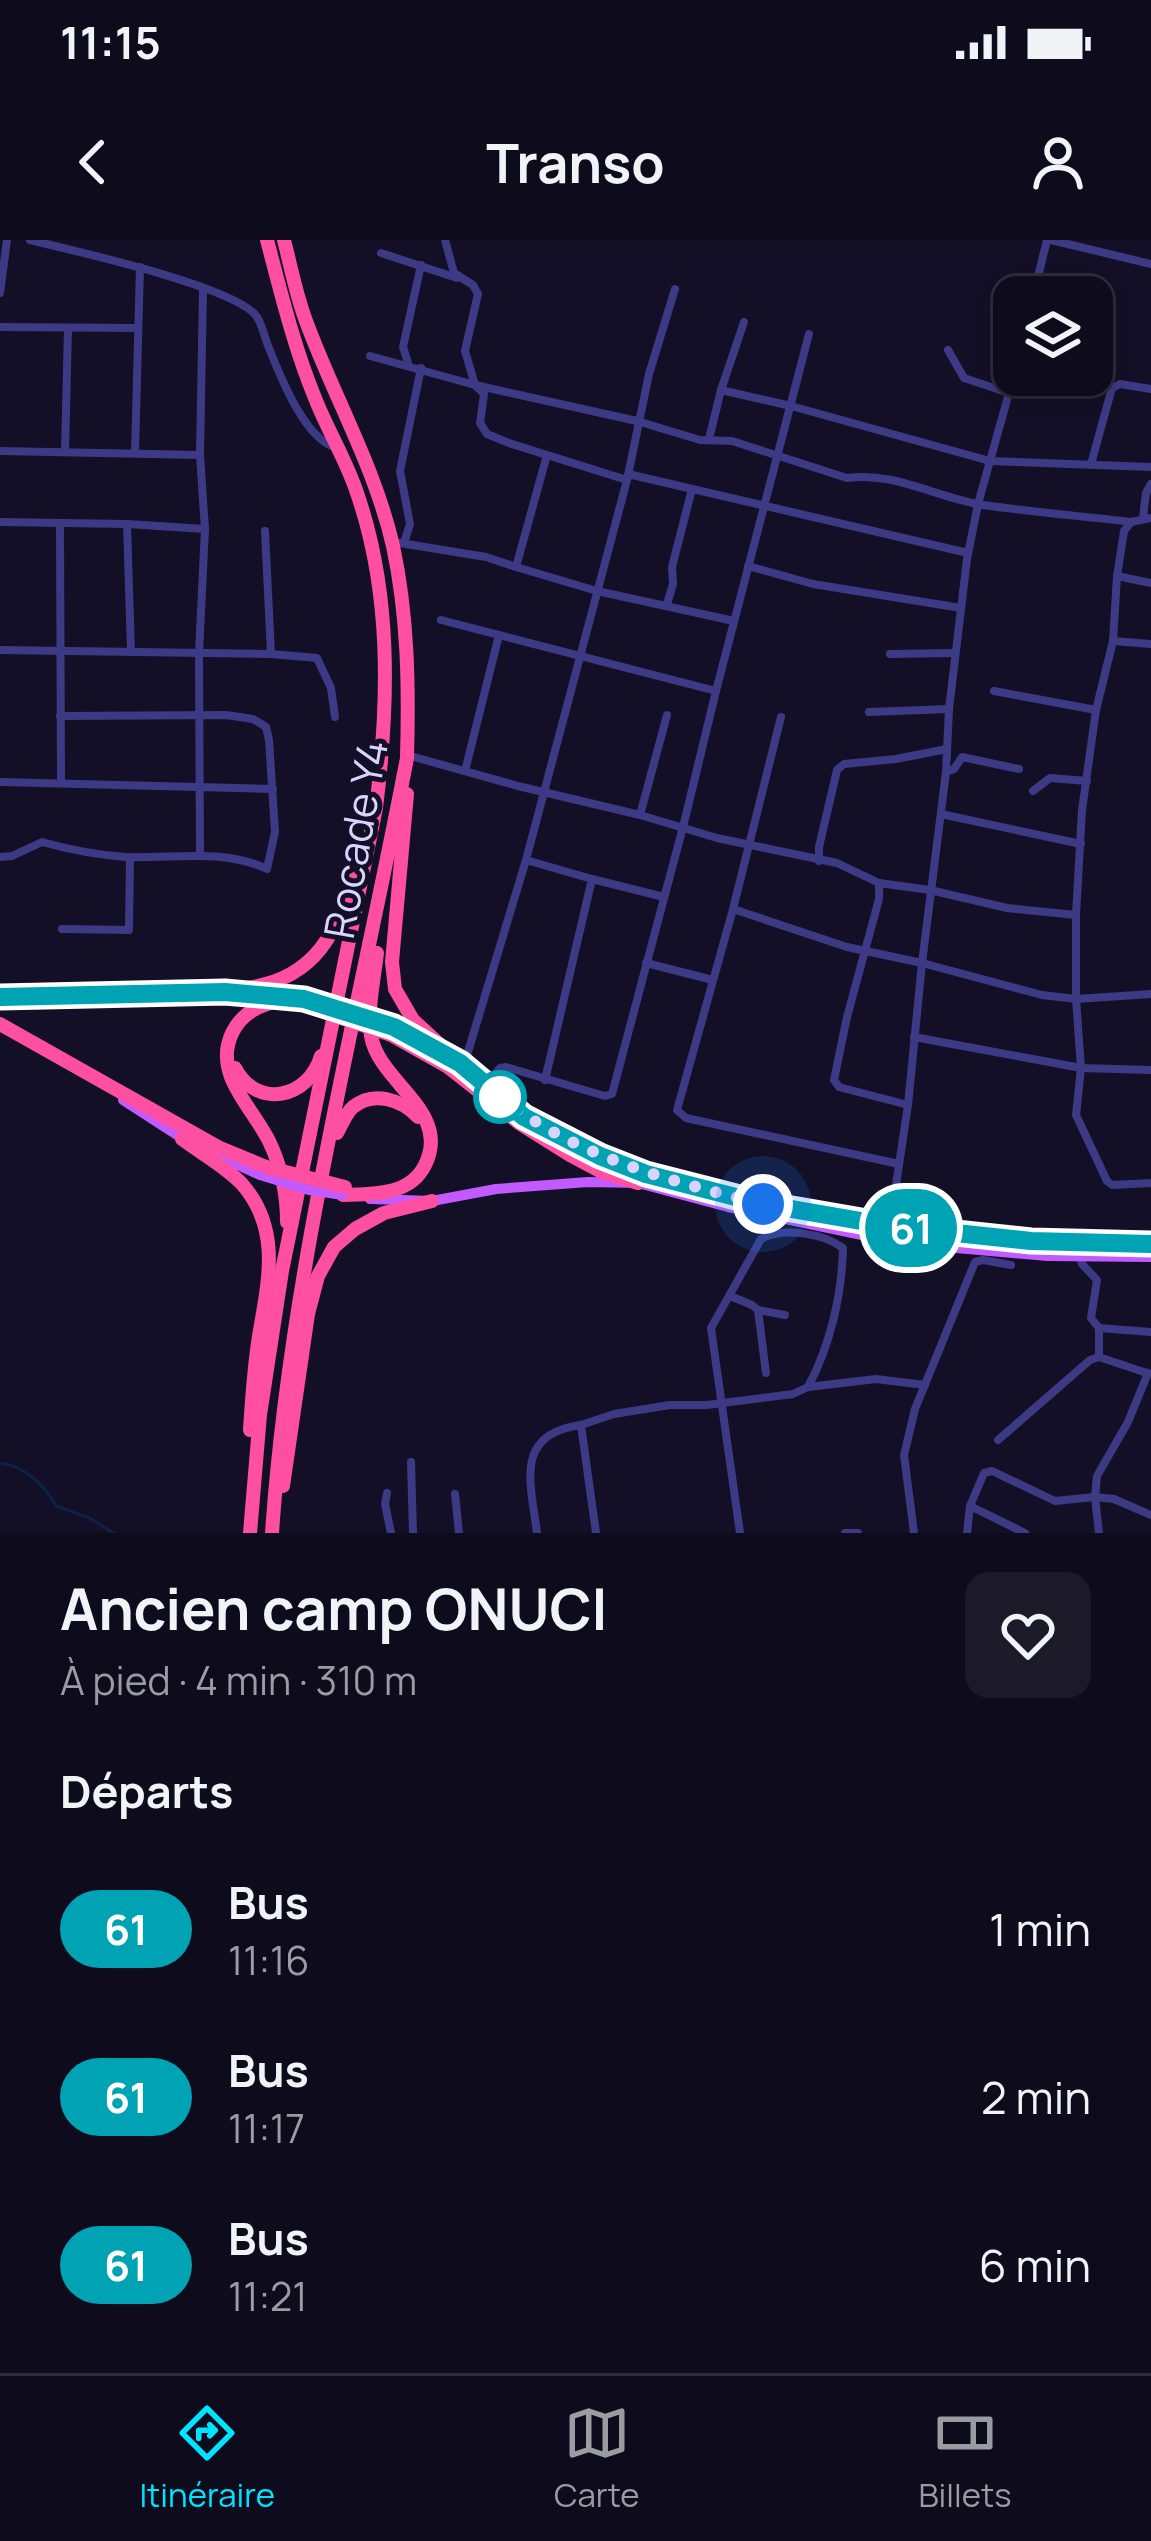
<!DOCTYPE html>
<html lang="fr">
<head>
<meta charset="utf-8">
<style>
	:root { --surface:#0e0b1c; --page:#1c1929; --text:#f1f3f6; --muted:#9b9ba3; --line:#2e2b3b; --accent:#00e5ff }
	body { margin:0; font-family:Manrope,sans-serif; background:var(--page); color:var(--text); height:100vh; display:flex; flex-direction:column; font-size:45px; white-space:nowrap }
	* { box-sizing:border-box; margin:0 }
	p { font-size:39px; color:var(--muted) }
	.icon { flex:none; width:66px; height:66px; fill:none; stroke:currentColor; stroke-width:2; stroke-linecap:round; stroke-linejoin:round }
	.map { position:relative; height:1293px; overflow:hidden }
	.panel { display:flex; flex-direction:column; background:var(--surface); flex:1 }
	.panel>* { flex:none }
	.badge { padding:0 24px; border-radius:39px; font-size:42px; line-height:78px }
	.tools { position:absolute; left:993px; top:36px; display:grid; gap:24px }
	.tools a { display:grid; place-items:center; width:120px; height:120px; border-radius:24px; background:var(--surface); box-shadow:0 6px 18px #0003,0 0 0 3px var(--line); font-size:60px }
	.you { position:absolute; width:60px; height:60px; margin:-30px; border:9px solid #fff; border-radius:50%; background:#1a73e8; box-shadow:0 0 0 18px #1a73e833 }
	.map>.badge { position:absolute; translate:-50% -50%; box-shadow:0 0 0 6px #fff }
	h2 { padding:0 60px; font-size:45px; line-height:108px }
	.round { display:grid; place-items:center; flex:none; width:126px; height:126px; border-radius:24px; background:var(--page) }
	.overview { display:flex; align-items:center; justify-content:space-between; height:204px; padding:0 60px }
	h1 { font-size:57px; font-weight:700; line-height:90px }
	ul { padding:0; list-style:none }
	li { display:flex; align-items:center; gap:36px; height:168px; padding:0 60px }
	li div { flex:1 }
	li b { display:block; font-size:45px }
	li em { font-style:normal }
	li .badge { min-width:132px; font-weight:700; text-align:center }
	.status { display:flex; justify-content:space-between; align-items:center; height:84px; padding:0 60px; background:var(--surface); direction:ltr }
	.status svg { height:33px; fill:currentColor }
	header { display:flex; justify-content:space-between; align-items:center; height:156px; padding:0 60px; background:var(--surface); font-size:54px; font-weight:700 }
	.tabs { display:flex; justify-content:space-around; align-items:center; height:168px; border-top:3px solid var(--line); background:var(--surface); font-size:33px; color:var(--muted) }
	.tabs a { display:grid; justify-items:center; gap:6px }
	.tabs .selected { color:var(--accent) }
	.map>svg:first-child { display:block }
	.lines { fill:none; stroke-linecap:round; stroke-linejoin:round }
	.stream { stroke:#0c2248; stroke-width:3 }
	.minor { stroke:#3d3a85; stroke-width:8 }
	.major { stroke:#c25bff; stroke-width:10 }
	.highway { stroke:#ff4fa3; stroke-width:14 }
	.major-bridge { stroke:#c25bff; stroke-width:10 }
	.highway-bridge { stroke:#ff4fa3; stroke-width:14 }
	.line-casing { stroke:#fff; stroke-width:27 }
	.line { stroke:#00a3b4; stroke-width:18 }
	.walk { stroke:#d9d4ff; stroke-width:12; stroke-dasharray:0 21.6 }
	.stop-dot { fill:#fff; stroke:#00a3b4; stroke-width:6 }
	.labels { text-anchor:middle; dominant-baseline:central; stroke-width:10; stroke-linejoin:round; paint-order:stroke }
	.street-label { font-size:42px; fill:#d9d4ff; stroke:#130f26 }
</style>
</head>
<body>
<div class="status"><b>11:15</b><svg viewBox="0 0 49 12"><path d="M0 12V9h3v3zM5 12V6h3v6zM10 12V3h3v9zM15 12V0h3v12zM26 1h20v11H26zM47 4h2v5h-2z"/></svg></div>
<header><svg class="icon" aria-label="back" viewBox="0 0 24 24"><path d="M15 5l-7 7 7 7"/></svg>Transo<svg class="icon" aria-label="person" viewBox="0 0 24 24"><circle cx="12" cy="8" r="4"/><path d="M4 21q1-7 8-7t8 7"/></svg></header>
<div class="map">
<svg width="1151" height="1293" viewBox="0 0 1151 1293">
	<rect width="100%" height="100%" fill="#130f26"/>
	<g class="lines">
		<!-- stream -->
		<path class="stream" d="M0,1223c23,2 45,22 56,43l34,12 23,15"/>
		<!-- minor -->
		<g class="minor">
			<path d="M30,0c41,10 208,47 227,77 5,8 7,18 10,26 12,30 37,97 70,105"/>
			<path d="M445,0l9,33 19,12 5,9 -13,57 10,34 162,36 63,19 32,1 115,37c47,-7 90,20 136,27 49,7 98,11 148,17"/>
			<path d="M1051,0l100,24"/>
			<path d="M381,13l76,25"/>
			<path d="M0,53l7,-53"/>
			<path d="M1033,57l14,-57"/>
			<path d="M0,87l138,1"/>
			<path d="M948,110l16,28 45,15"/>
			<path d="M370,116l105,29 9,9 -4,29 7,11 22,9 118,37"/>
			<path d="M408,123l-5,-16 18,-82"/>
			<path d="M1014,135l-36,129 -11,55 -18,150 -3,63 -24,191 120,32 34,4 75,-5"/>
			<path d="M721,150l70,16 199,55 161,6"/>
			<path d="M709,199l12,-49 23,-68"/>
			<path d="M0,211l200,4"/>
			<path d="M65,211l3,-123"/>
			<path d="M135,213l5,-186"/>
			<path d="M547,215l-31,112 81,24 137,30"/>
			<path d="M1091,224l21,-76 8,-4 31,5"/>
			<path d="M628,234l340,79"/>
			<path d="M1143,278l3,-25 5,-9"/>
			<path d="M1151,278l-20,4 -7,9 -7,45 -4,65 -17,69 -14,100 -6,105v84l5,69 -5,47 31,66 5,4 39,-2"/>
			<path d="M0,282l127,2 78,5"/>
			<path d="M60,284l1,259"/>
			<path d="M127,284l4,128"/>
			<path d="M265,291l6,123"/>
			<path d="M400,303l86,14 30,10"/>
			<path d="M404,303l6,-19 -10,-53 21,-103"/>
			<path d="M748,326l65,18 148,24"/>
			<path d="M1117,336l34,7"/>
			<path d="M667,364l6,-20 -1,-17 20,-78"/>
			<path d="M441,380l275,71 -33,136 -71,267 -7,2 -99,-29 -6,1 -14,17"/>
			<path d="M1113,401l38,3"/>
			<path d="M0,410l271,4 46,4 14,30 4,29"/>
			<path d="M890,414l65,-1"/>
			<path d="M716,451l93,-357"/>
			<path d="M994,451l102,19"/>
			<path d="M869,472l80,-3"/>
			<path d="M781,477l-48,192 -56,201 9,8 213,46"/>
			<path d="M407,515l111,31 122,29 77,23 120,25 42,20v16l-32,118 -13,63 5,7 69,18"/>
			<path d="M465,531l34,-136"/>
			<path d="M946,532l8,-3 8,-12 57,12"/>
			<path d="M0,542l273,7"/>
			<path d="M1033,551l17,-13 37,3"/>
			<path d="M941,574l140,30"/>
			<path d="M640,575l27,-100"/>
			<path d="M200,616l-1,-203 6,-124 -5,-74 3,-166"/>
			<path d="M0,617l12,-1 30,-14c29,8 55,13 84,15 47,2 97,-9 141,12l8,-37 -6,-92 -3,-13 -13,-8 -27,-4 -166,1"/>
			<path d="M526,620l66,19"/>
			<path d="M819,621v-14l18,-77 7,-6 52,-5 51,-10"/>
			<path d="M879,643l51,7 77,18 69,7"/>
			<path d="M733,669l114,38 75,16 -14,142 -18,120"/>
			<path d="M62,689l67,1 1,-73"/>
			<path d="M646,723l67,17"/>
			<path d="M914,797l167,31 70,2"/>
			<path d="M464,825l62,-205 101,-380 22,-106 26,-85"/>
			<path d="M545,840l47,-201 72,18"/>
			<path d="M1080,1017l2,7 15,16 -6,38 8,10v29l48,16"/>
			<path d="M730,1056l22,9 6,5 8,63"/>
			<path d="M758,1070l27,5"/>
			<path d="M1099,1088l52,4"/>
			<path d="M998,1200l92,-80 9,-3"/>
			<path d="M411,1222l2,71"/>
			<path d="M387,1253l-2,11 6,29"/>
			<path d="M455,1254l4,39"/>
			<path d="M537,1293c-6,-49 -24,-99 44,-108"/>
			<path d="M596,1293l-15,-108 33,-11 56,-9h37l86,-11 15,-7 68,-8 49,6"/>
			<path d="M740,1293l-29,-205 50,-89c22,-12 62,-6 82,9 -1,47 -13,98 -35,139"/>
			<path d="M845,1293h13"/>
			<path d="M914,1293l-10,-78 11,-46 60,-147 8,-2 28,5"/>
			<path d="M967,1293l3,-27"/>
			<path d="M1025,1293l-55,-27 14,-33 8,-2 63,30 40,-4 2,-21 31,-54 20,-49"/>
			<path d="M1099,1293l-4,-36 19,2 37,16"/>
		</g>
		<!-- major -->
		<g class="major">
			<path d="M0,757l225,-5 44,2 48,8"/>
			<path d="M394,787l66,36 64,54 76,39 46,17 117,31 127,21 141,16 120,3"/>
			<path d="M123,860l65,42"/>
			<path d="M205,910l55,25"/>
			<path d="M370,959l62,2 64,-12 92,-7 50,1 90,24 134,28 72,11 114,10 103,1"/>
		</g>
		<!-- highway -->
		<g class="highway">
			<path d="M407,554l-15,168 3,27 18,31 47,43"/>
			<path d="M225,752c16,-3 33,-5 48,-10 64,-22 73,-84 87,-142"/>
			<path d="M0,784l220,124 46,19"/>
			<path d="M391,795l57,32 71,56 51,32 32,17 36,11"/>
			<path d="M235,828c22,42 74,30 86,-12"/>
			<path d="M337,893c4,-7 9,-20 16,-26 21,-17 49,-7 65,10"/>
			<path d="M182,899c20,15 43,27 60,45 40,46 26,98 17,152 -5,32 -7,62 -9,94"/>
			<path d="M343,955c29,-1 67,1 82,-30 27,-54 -46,-82 -54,-129 -4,-27 3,-57 6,-83"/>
			<path d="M287,982c0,-29 -5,-54 -18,-81 -11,-22 -29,-41 -38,-64 -12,-32 4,-63 36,-73 12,-4 25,-4 37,-5"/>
			<path d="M283,1246l25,-172 10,-38 16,-29 21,-18 29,-16 48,-12"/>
			<path d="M250,1293l10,-118 22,-144 94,-463c13,-106 16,-216 -20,-318 -11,-32 -29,-61 -41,-92 -21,-51 -34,-105 -48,-158"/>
			<path d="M272,1293c18,-262 86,-518 135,-775 2,-72 1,-142 -14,-212 -18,-79 -60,-151 -87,-225 -10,-26 -15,-54 -22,-81"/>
		</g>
		<!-- major-bridge -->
		<g class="major-bridge">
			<path d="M317,762l77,25"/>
			<path d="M260,935l49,15 34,5"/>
		</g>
		<!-- highway-bridge -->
		<g class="highway-bridge">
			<path d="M315,769l76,26"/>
			<path d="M266,927l79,20"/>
		</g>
	</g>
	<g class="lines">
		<defs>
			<path id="line" d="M0,757l225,-5 79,7 90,28 66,36 64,54 76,39 46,18 117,30 127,22 141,15 120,3"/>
		</defs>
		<!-- line casing -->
		<use href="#line" class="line-casing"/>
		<!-- line -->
		<use href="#line" class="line"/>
		<!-- walk -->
		<path class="walk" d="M500,857c77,60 169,84 263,107"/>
	</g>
	<!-- markers -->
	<circle class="stop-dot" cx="500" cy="857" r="24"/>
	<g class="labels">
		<!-- street labels -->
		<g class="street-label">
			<text transform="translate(355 599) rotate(-80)">Rocade Y4</text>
		</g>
	</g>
</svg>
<div class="tools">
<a><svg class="icon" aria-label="layers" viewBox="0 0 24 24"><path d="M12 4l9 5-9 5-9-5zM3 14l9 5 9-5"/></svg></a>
</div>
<div class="you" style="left:763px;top:964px"></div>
<b class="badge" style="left:911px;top:988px;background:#00a3b4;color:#fff">61</b>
</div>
<section class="panel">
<div class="overview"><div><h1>Ancien camp ONUCI</h1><p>À pied · 4 min · 310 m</p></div><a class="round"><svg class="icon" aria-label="heart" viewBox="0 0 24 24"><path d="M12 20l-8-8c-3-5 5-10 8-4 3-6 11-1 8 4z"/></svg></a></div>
<h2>Départs</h2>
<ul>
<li><span class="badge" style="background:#00a3b4;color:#fff">61</span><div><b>Bus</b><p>11:16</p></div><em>1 min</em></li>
<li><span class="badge" style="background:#00a3b4;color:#fff">61</span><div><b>Bus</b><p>11:17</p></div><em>2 min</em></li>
<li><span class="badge" style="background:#00a3b4;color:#fff">61</span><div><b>Bus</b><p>11:21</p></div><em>6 min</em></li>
</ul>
</section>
<nav class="tabs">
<a class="selected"><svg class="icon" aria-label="directions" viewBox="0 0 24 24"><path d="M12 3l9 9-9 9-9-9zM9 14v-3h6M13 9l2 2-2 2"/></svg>Itinéraire</a>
<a><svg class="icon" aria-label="map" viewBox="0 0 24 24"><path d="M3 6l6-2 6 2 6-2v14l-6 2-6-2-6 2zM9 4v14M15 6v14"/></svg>Carte</a>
<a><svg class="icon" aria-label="tickets" viewBox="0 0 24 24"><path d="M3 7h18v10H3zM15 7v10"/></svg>Billets</a>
</nav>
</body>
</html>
